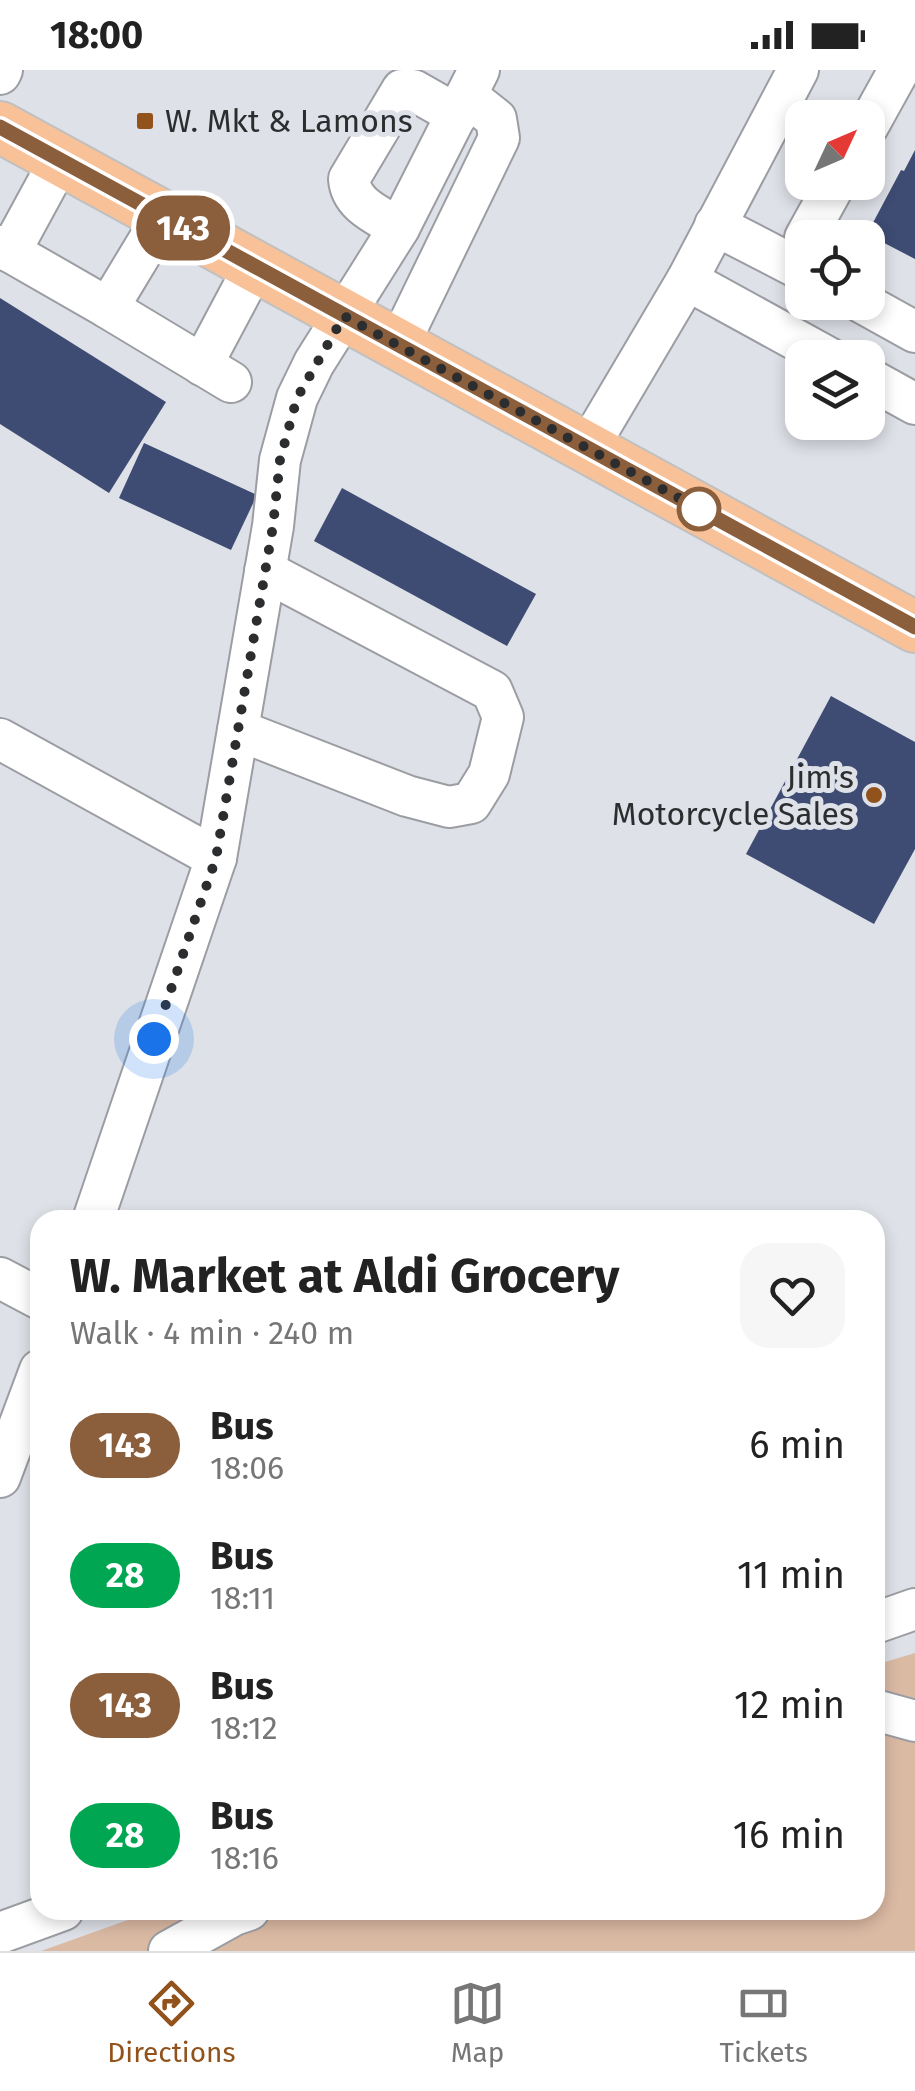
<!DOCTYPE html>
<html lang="en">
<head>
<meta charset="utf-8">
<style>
	:root { --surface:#fff; --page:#f6f6f6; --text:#222; --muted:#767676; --line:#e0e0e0; --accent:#92521c }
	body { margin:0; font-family:"Fira Sans",sans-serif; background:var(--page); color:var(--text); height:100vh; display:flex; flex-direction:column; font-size:38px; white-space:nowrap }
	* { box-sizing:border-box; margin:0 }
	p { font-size:32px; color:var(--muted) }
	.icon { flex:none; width:55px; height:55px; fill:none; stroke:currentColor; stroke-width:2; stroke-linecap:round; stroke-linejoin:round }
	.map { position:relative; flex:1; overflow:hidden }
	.panel { position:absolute; left:30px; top:1140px; width:855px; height:710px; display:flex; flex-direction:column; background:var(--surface); border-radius:30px; box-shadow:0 5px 15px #0003 }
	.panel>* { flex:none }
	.badge { padding:0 20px; border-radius:32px; font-size:35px; line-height:65px }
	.needle { width:65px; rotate:46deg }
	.tools { position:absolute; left:785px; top:30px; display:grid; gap:20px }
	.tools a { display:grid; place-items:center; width:100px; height:100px; border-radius:20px; background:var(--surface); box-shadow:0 5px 15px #0003; font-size:50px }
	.you { position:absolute; width:50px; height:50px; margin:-25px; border:8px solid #fff; border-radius:50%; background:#1a73e8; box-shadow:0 0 0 15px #1a73e833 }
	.map>.badge { position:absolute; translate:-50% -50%; box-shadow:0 0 0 5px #fff }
	.round { display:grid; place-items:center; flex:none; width:105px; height:105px; border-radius:30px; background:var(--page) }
	.headline { display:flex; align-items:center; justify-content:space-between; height:170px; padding:0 40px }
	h1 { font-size:48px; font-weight:700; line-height:75px }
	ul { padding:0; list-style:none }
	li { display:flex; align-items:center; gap:30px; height:130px; padding:0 40px }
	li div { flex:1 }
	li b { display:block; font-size:38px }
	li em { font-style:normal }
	li .badge { min-width:110px; font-weight:700; text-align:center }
	.status { display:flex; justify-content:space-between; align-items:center; height:70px; padding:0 50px; background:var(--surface); direction:ltr }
	.status svg { height:28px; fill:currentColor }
	.menu { display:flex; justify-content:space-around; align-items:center; height:140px; border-top:2px solid var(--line); background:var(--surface); font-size:28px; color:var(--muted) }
	.menu a { display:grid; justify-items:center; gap:5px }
	.menu .selected { color:var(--accent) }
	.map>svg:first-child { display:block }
	.green { fill:#dbbaa4 }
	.building { fill:#3e4b72 }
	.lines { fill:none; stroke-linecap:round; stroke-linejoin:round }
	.minor-casing { stroke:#9b9da3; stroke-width:44 }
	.major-casing { stroke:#c0c0c1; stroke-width:54 }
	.minor { stroke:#fff; stroke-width:40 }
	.major { stroke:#f8c198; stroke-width:50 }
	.line-casing { stroke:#fff; stroke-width:22 }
	.line { stroke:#8b5e3c; stroke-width:15 }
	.walk { stroke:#2c2d2f; stroke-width:10; stroke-dasharray:0 18 }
	.poi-dot { fill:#92521c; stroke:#dee1e7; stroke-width:4 }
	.stop-dot { fill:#fff; stroke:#8b5e3c; stroke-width:5 }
	.labels { text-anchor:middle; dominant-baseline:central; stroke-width:10; stroke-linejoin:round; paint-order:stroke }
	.poi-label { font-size:32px; fill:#2c2d2f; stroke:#dee1e7; text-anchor:start }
</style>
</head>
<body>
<div class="status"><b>18:00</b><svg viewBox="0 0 49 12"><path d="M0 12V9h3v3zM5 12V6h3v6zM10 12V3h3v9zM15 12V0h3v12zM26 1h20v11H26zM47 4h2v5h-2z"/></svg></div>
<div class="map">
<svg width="915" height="1881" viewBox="0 0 915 1881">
	<rect width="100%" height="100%" fill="#dee1e7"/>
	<!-- green -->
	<path class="green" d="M915,1583v298h-874l115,-41h719v-245z"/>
	<!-- building -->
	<g class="building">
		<path d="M915,80v109l-48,-25 34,-64 3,1z"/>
		<path d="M0,228l166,104 -57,91 -109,-69z"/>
		<path d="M144,373l113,52 -26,55 -112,-52z"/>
		<path d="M342,418l194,106 -29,52 -193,-105z"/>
		<path d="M831,626l84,46v107l-41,75 -128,-70z"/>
	</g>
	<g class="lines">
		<defs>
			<g id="minor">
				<path d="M0,4l2,-4"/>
				<path d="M868,56l31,-56"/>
				<path d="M715,155l87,45"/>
				<path d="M399,158c-21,-13 -48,-23 -50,-49l53,-89h11l44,25"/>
				<path d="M805,168l31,-56"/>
				<path d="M0,176l108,62 55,-91"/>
				<path d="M10,182l50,-92"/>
				<path d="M687,210l142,78"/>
				<path d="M861,232l54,30"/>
				<path d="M108,238l123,74"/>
				<path d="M398,276l101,-208 -3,-19 -29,-23"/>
				<path d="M202,295l52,-98"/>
				<path d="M868,308l47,26"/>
				<path d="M587,379l100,-169 111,-210"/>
				<path d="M238,660l169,66 42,11 22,-4 18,-29 14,-57 -11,-26 -227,-120"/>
				<path d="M0,669l216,119"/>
				<path d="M93,1150l123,-362 57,-332 7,-66 17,-62 17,-35 85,-135 80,-158"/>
				<path d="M0,1208l40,21"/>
				<path d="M0,1407l40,-107"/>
				<path d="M875,1553l40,-14"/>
				<path d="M875,1640l40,11"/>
				<path d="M0,1863l63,-23"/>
				<path d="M169,1881l65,-36 15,-5"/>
			</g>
			<path id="major" d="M0,57l915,500"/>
		</defs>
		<!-- minor casing -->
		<use href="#minor" class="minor-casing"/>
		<!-- major casing -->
		<use href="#major" class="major-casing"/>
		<!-- minor -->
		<use href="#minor" class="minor"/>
		<!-- major -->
		<use href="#major" class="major"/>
	</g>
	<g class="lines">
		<defs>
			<path id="line" d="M0,57l915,500"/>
		</defs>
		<!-- line casing -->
		<use href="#line" class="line-casing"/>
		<!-- line -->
		<use href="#line" class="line"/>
		<!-- walk -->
		<path class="walk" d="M154,969l62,-181 57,-332 7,-66 17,-62 47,-82 355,193"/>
	</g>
	<!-- markers -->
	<g class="poi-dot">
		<rect x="135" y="41" width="20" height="20" rx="5"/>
		<circle cx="874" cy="725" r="10"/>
	</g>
	<circle class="stop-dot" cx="699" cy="439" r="20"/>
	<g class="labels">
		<!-- poi labels -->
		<g class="poi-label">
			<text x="165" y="51">W. Mkt &amp; Lamons</text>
			<text x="854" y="707" text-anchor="end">Jim's<tspan x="854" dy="37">Motorcycle Sales</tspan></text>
		</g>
	</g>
</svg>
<div class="tools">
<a><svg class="needle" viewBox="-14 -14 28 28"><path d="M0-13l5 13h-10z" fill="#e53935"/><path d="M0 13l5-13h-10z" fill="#767676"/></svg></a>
<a><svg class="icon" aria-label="locate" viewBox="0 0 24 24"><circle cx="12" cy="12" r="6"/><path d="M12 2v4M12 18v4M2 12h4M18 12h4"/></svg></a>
<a><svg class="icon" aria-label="layers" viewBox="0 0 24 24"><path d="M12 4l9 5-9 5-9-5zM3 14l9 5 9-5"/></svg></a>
</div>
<div class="you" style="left:154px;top:969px"></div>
<b class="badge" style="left:183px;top:158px;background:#8b5e3c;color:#fff">143</b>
<section class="panel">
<div class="headline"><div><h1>W. Market at Aldi Grocery</h1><p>Walk · 4 min · 240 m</p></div><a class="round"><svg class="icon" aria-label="heart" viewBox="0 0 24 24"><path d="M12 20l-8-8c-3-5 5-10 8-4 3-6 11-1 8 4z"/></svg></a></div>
<ul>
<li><span class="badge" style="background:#8b5e3c;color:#fff">143</span><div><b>Bus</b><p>18:06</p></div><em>6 min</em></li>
<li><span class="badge" style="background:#00a651;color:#fff">28</span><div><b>Bus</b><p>18:11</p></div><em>11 min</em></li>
<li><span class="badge" style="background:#8b5e3c;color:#fff">143</span><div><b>Bus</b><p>18:12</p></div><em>12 min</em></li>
<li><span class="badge" style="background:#00a651;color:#fff">28</span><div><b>Bus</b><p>18:16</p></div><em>16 min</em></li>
</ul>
</section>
</div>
<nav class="menu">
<a class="selected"><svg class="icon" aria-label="directions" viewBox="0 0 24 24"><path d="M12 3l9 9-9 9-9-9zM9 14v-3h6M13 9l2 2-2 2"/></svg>Directions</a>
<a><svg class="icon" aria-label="map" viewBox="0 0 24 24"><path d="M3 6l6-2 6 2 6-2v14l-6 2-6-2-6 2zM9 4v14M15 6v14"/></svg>Map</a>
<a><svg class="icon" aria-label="tickets" viewBox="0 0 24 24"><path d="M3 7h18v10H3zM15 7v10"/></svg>Tickets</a>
</nav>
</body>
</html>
